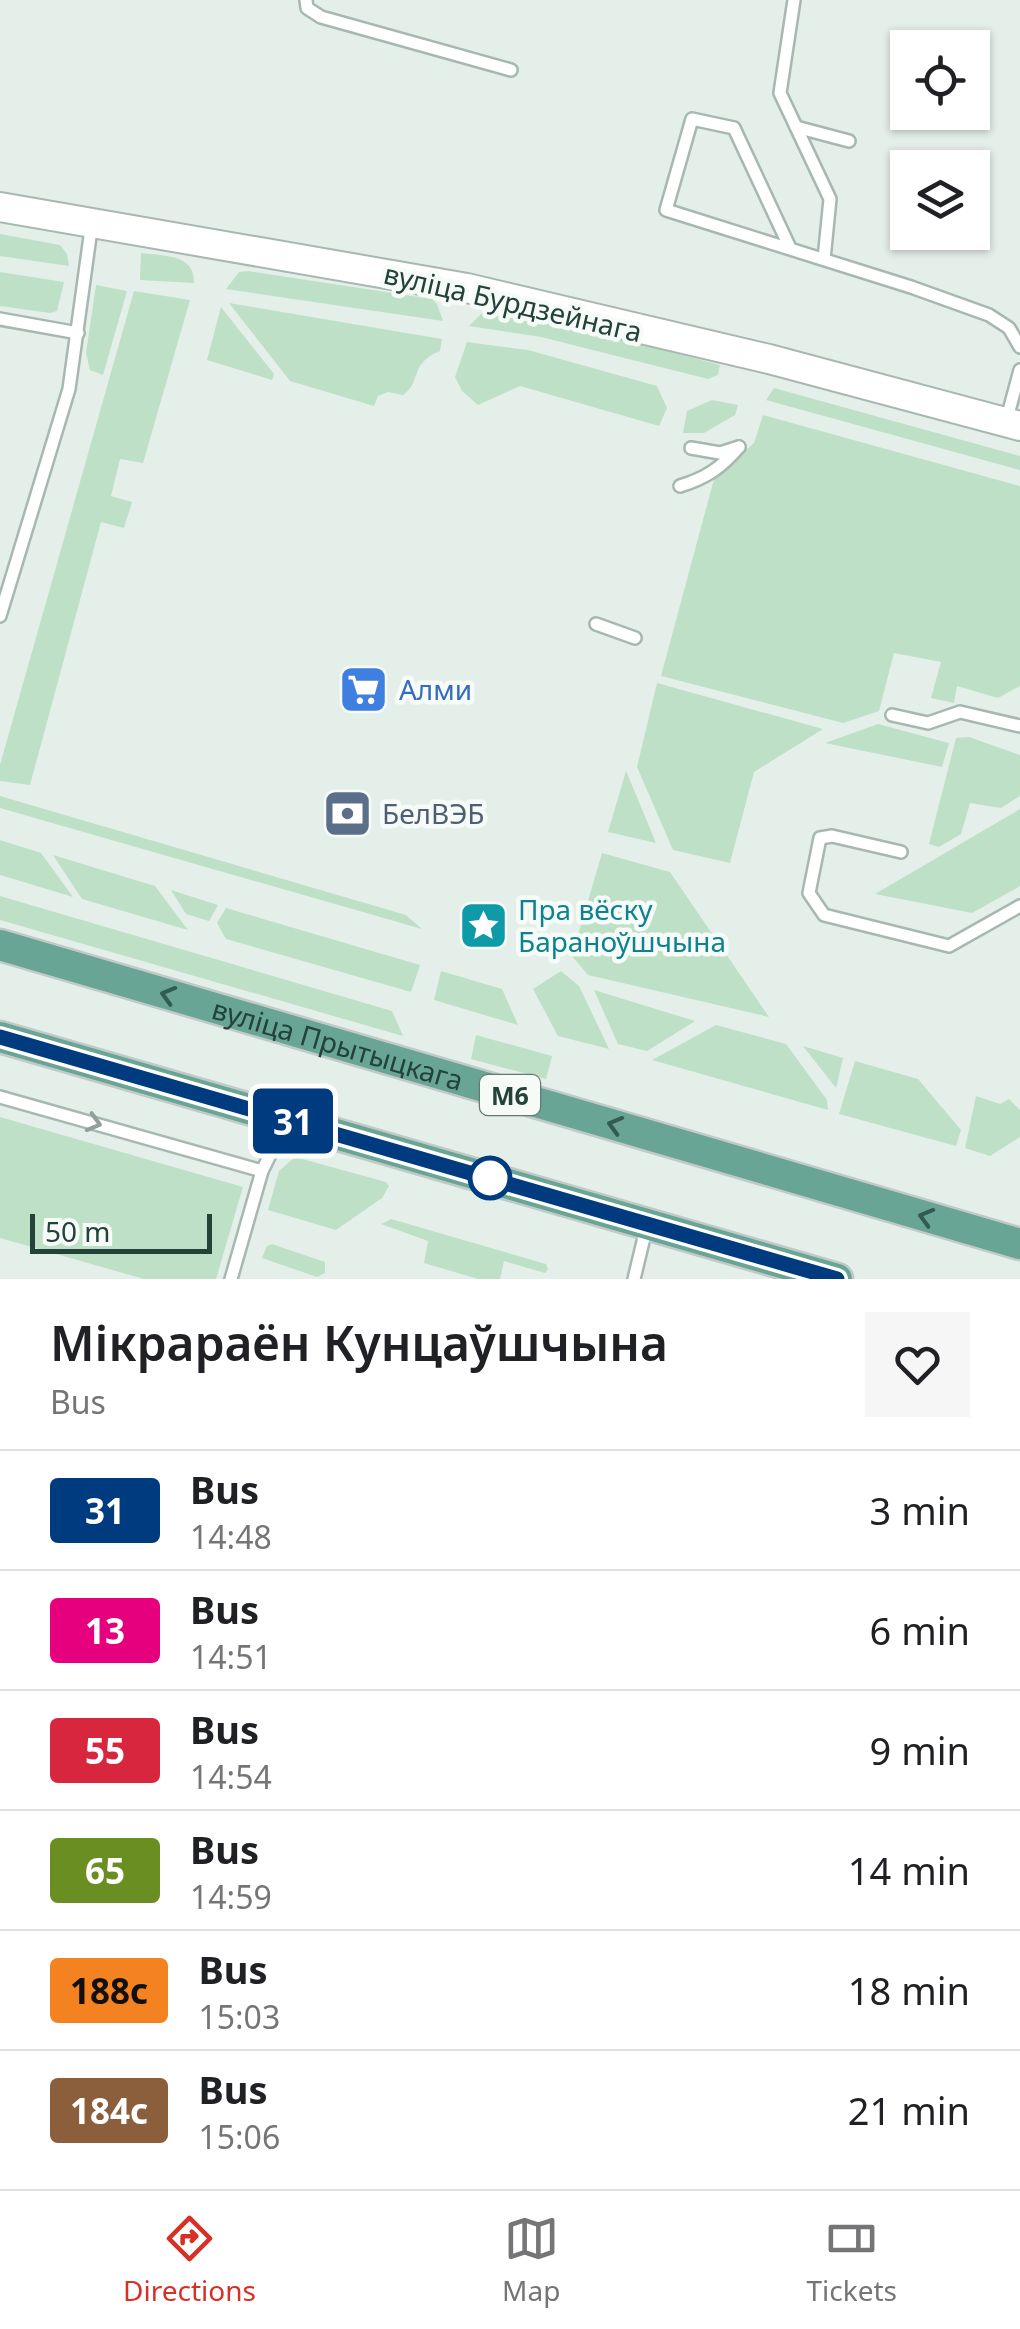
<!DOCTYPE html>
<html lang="en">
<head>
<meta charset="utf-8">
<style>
	:root { --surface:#fff; --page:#f6f6f6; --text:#202124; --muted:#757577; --line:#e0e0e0; --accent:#d93025 }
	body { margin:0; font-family:"Noto Sans",sans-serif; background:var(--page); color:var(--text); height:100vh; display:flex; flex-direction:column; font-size:38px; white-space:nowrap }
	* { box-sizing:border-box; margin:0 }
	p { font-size:32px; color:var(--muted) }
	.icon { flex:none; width:55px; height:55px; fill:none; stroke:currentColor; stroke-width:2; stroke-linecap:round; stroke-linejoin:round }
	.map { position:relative; height:1279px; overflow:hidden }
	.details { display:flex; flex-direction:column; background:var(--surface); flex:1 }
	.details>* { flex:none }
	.badge { padding:0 20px; border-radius:8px; font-size:35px; line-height:65px }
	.controls { position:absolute; left:890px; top:30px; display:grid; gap:20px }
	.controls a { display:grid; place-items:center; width:100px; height:100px; border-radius:0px; background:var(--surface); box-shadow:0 2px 8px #0004; font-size:50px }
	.scale { position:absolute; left:30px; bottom:25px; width:182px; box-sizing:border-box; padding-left:10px; border:5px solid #234239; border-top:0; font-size:28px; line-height:35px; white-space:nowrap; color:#234239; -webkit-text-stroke:8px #f6fbf8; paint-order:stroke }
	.map>.badge { position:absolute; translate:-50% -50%; box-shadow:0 0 0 5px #fff }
	.round { display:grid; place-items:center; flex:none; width:105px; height:105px; border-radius:0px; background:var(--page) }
	.summary { display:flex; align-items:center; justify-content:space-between; height:170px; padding:0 50px }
	h1 { font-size:48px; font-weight:600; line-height:75px }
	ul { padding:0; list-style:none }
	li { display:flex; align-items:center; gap:30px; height:120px; padding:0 50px; border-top:2px solid var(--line) }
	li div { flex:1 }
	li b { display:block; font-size:38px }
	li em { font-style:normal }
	li .badge { min-width:110px; font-weight:700; text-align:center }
	.dock { display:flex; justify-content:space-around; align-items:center; height:140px; border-top:2px solid var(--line); background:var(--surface); font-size:28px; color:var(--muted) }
	.dock a { display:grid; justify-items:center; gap:5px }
	.dock .current { color:var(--accent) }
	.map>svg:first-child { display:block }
	.green { fill:#bee0c6 }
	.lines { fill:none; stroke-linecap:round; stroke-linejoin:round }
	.service-casing { stroke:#a7b8b1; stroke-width:16 }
	.tertiary-casing { stroke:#a7b8b1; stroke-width:32 }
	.primary-casing { stroke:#c1cac8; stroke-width:35 }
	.service { stroke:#fff; stroke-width:11 }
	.tertiary { stroke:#fff; stroke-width:28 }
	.primary { stroke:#68a595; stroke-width:30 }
	.oneway { stroke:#345b50 }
	.oneway2 { stroke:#91a09c }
	.line-casing { stroke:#fff; stroke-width:22 }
	.line { stroke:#003b80; stroke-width:15 }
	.stop-dot { fill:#fff; stroke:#003b80; stroke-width:5 }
	.labels { text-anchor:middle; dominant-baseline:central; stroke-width:9; stroke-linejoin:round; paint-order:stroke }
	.shield { fill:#f6fbf8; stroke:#627a72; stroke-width:2.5 }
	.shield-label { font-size:25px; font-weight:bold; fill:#234239 }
	.street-label { font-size:28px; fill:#234239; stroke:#f6fbf8 }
	.shop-label { font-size:28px; fill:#366cbe; stroke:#f6fbf8; text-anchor:start }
	.service-label { font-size:28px; fill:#4e5e75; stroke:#f6fbf8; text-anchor:start }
	.culture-label { font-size:28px; fill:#0d838f; stroke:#f6fbf8; text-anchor:start }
</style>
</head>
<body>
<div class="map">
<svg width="1020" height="1279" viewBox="0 0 1020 1279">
	<rect width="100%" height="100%" fill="#e5efea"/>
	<!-- green -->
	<g class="green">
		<path d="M0,234l60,11 7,9 2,12 -69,-10z"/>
		<path d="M141,253c23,3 54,1 53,30l-54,-3z"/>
		<path d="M248,271l184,28 5,5 6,17 -217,-32 13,-17z"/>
		<path d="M0,272l64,10 -7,29 -7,2 -50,-7z"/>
		<path d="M96,285l31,6 -24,84 -13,-5 -4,-17z"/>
		<path d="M134,291l56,9 -47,163 -23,-4 -9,37 21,6 -8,26 -23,-6 -71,263 -30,-4v-16z"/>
		<path d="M229,303l213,36 -2,12c-32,13 -17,30 -37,44l-15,-3 -10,4 -4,10 -84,-25z"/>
		<path d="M221,307l53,67 -2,6 -65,-20z"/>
		<path d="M482,313l106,17 132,35 -2,10 -10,4 -167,-42 -72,-11z"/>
		<path d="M467,342l61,8 129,36 10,22 -8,18 -139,-40 -42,19 -16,-14 -7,-14z"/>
		<path d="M774,388l246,68v14l-254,-70z"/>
		<path d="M712,400l26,5 -3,10 -31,18h-21l4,-22z"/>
		<path d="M763,415l257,71v200l-22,12 -41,-12 -3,17 -23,-5 10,-36 -47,-9 -15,58 -36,12 -182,-47 53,-197 40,-36z"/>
		<path d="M657,683l166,46 -69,43 -24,91 -57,-13 -36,-83z"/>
		<path d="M878,724l71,19 -7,24 -117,-24z"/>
		<path d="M969,737l51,18v41l-19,12 -31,-5 -9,31 -22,13 -10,-3 27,-106z"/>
		<path d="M626,771l30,72 -48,-11z"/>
		<path d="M0,796l406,119 16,14 -422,-121z"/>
		<path d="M1020,809v77l-48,27 -97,-19z"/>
		<path d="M0,840l41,13 32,44 -73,-22z"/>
		<path d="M602,853l68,19 99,145 -181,-42 -16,-19z"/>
		<path d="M53,855l102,31 33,44 -106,-31z"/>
		<path d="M171,890l47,15 -9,16 -23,-7z"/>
		<path d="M0,896l392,115 11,25 -403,-116z"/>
		<path d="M226,908l194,57 -9,27 -185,-53 -9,-16z"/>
		<path d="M441,971l61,18 16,36 -84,-25z"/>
		<path d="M561,971l18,15 30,63 -51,-13 -25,-47z"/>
		<path d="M594,990l101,31 -48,30 -29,-7z"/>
		<path d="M716,1025l70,19 41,56 1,10 -176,-50z"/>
		<path d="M476,1035l76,21 -6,23 -75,-20z"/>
		<path d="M803,1046l40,12 -7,30z"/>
		<path d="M855,1061l63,18 43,51 -5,16 -117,-32z"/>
		<path d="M976,1096l24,8 9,-5 11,11v27l-30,19 -25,-8z"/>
		<path d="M0,1117l243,70 -27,92h-72l-144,-41z"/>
		<path d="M295,1157l91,25 3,4 -7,12 -46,32 -68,-20 11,-39z"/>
		<path d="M391,1219l155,45 2,5 -3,4 -41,-12 -4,18h-22l-54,-16 4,-22 -47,-17z"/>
		<path d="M272,1244l53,18v11l-8,4 -55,-19 5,-12z"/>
	</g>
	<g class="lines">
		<defs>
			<g id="service">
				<path d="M306,0l1,8 14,9 190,53"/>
				<path d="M794,0l-14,93 50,106 -6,60"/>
				<path d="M796,127l53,14"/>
				<path d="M790,248l-56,-120 -42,-9 -26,91 245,77 78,28 20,13 11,19"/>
				<path d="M0,319l78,14"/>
				<path d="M1006,422l14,-52"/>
				<path d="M691,448l29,5 19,-6"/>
				<path d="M680,486c26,-8 41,-18 59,-39"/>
				<path d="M0,616l69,-227 23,-167"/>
				<path d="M596,624l39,14"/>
				<path d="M892,715l36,8 32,-11 60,14"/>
				<path d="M901,852l-69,-16 -12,2 -11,55 15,22 125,31 71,-40"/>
				<path d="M0,1097l262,74"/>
				<path d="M231,1279l31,-108 11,-22 25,-22"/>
				<path d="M634,1279l13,-54"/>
			</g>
			<path id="tertiary" d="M0,207l467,81 302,71 251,67"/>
			<g id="primary">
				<path id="s1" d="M0,945l1020,299"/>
				<path d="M0,1037l837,242"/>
			</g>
		</defs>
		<!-- service casing -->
		<use href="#service" class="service-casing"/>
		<!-- tertiary casing -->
		<use href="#tertiary" class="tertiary-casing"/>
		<!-- primary casing -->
		<use href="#primary" class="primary-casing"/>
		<!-- service -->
		<use href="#service" class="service"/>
		<!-- tertiary -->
		<use href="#tertiary" class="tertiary"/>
		<!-- primary -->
		<use href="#primary" class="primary"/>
	</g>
	<!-- one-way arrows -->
	<defs><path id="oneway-chevron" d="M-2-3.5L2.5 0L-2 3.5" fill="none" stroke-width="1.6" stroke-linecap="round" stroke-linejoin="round" transform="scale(2.5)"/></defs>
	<g class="oneway">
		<use href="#oneway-chevron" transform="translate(168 995) rotate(-164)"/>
		<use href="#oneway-chevron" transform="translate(615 1125) rotate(-164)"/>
		<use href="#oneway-chevron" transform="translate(926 1217) rotate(-164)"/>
	</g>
	<use class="oneway2" href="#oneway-chevron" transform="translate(94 1123) rotate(16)"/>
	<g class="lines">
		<defs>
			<path id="line" d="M0,1037l837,242"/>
		</defs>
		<!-- line casing -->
		<use href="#line" class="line-casing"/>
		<!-- line -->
		<use href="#line" class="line"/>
	</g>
	<!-- icons -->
	<defs>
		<symbol id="supermarket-square" viewBox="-11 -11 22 22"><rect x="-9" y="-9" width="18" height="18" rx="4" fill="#3f7fe0" stroke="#f6fbf8"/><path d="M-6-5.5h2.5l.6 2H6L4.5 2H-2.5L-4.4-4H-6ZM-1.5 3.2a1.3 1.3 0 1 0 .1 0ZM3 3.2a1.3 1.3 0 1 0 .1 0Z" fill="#fff"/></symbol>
		<symbol id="bank-square" viewBox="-11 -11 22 22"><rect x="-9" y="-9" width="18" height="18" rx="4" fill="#5c6f8a" stroke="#f6fbf8"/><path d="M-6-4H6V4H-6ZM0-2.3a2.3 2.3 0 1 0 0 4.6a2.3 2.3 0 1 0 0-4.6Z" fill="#fff"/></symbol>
		<symbol id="sight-square" viewBox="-11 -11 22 22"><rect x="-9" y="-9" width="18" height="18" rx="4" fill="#0f9aa8" stroke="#f6fbf8"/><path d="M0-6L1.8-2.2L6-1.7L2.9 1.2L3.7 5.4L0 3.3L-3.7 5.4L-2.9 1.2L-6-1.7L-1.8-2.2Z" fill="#fff"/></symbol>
	</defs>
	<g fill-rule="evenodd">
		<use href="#supermarket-square" x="336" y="662" width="55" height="55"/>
		<use href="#bank-square" x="320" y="786" width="55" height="55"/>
		<use href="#sight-square" x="456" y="898" width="55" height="55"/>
	</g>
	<!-- markers -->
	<circle class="stop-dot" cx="490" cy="1178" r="20"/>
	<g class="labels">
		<!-- shield labels -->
		<rect class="shield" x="480" y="1075" width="60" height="40" rx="8"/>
		<g class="shield-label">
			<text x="510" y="1095">М6</text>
		</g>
		<!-- street labels -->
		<g class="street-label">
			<text transform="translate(513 302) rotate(13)">вуліца Бурдзейнага</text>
			<text stroke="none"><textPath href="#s1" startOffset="352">вуліца Прытыцкага</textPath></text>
		</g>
		<!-- shop labels -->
		<g class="shop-label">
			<text x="399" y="689">Алми</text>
		</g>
		<!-- service labels -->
		<g class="service-label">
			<text x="382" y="813">БелВЭБ</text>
		</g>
		<!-- culture labels -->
		<g class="culture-label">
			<text x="518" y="909">Пра вёску<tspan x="518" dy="32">Бараноўшчына</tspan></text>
		</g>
	</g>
</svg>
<div class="controls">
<a><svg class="icon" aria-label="locate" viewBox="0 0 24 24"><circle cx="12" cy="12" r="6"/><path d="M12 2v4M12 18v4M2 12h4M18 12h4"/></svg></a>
<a><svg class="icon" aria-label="layers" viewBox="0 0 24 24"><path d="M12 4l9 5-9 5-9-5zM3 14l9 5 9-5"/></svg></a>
</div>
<div class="scale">50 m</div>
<b class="badge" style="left:293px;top:1121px;background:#003b80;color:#fff">31</b>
</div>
<section class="details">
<div class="summary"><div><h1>Мікрараён Кунцаўшчына</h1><p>Bus</p></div><a class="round"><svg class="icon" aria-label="heart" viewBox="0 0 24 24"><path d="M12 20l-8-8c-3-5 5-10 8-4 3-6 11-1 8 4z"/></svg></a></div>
<ul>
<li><span class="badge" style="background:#003b80;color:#fff">31</span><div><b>Bus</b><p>14:48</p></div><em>3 min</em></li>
<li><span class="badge" style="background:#e6007e;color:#fff">13</span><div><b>Bus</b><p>14:51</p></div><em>6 min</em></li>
<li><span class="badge" style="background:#d7263d;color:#fff">55</span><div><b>Bus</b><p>14:54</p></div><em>9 min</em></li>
<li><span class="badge" style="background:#6b8e23;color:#fff">65</span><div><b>Bus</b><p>14:59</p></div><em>14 min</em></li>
<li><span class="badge" style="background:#f58220;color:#111">188с</span><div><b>Bus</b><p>15:03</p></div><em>18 min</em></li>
<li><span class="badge" style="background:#8b5e3c;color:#fff">184с</span><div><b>Bus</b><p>15:06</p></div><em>21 min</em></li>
</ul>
</section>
<nav class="dock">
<a class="current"><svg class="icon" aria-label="directions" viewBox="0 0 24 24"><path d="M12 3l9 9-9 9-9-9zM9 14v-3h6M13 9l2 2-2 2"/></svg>Directions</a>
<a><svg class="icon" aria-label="map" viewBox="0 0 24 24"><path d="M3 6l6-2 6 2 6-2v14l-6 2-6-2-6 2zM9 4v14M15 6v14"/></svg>Map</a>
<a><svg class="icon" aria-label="tickets" viewBox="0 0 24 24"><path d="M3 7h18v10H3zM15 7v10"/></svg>Tickets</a>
</nav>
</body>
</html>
